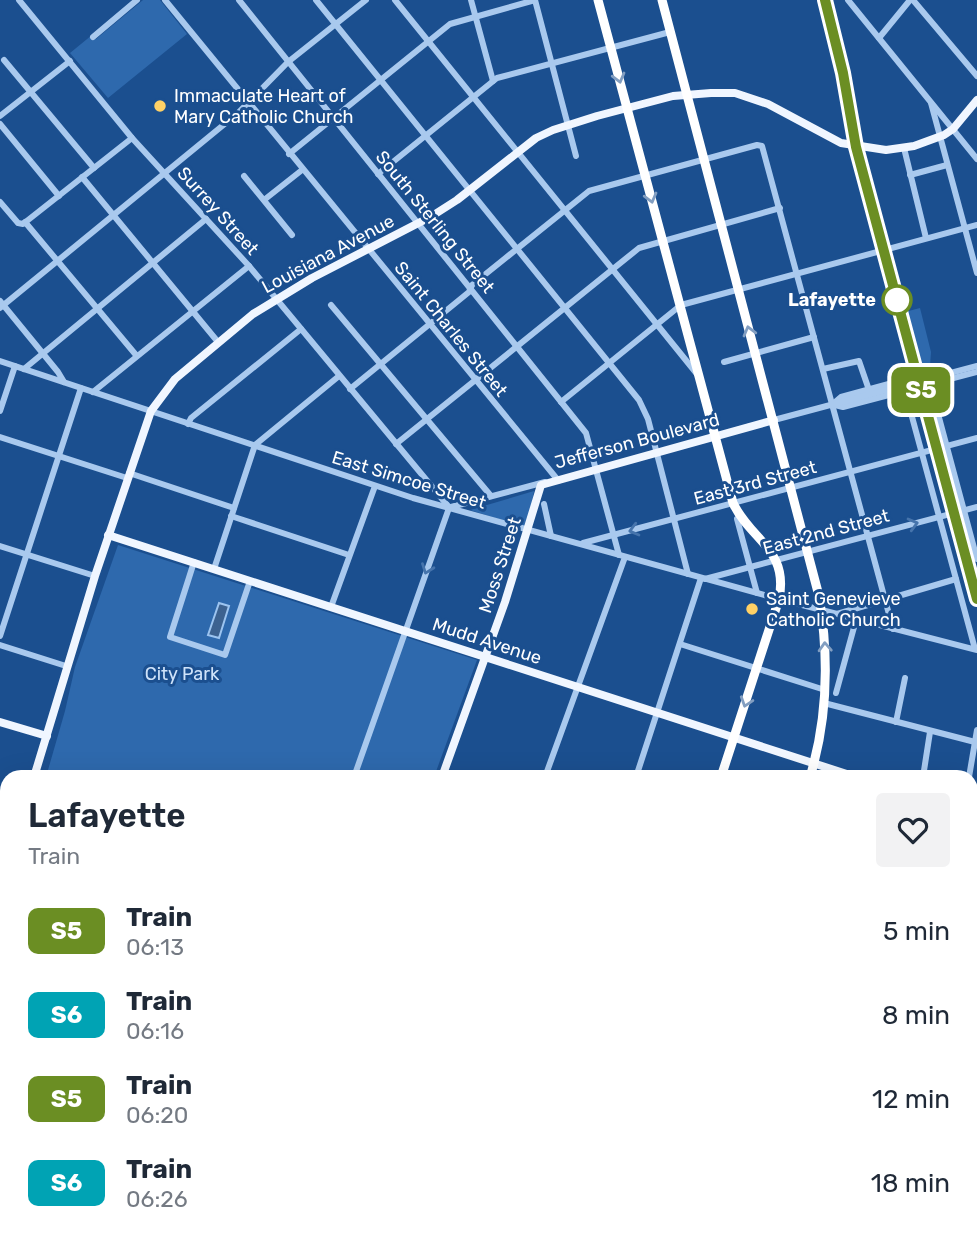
<!DOCTYPE html>
<html lang="en">
<head>
<meta charset="utf-8">
<style>
	:root { --surface:#fff; --page:#f2f2f3; --text:#1f2937; --muted:#747a83 }
	body { margin:0; font-family:Rubik,sans-serif; background:var(--page); color:var(--text); height:100vh; display:flex; flex-direction:column; font-size:26px; white-space:nowrap }
	* { box-sizing:border-box; margin:0 }
	p { font-size:23px; color:var(--muted) }
	.icon { flex:none; width:38px; height:38px; fill:none; stroke:currentColor; stroke-width:2; stroke-linecap:round; stroke-linejoin:round }
	.map { position:relative; flex:1; overflow:hidden }
	.drawer { position:absolute; left:0px; top:770px; width:978px; height:469px; display:flex; flex-direction:column; background:var(--surface); border-radius:21px 21px 0 0; box-shadow:0 7px 28px #0002 }
	.drawer>* { flex:none }
	.badge { padding:0 14px; border-radius:10px; font-size:24px; line-height:46px }
	.map>.badge { position:absolute; translate:-50% -50%; box-shadow:0 0 0 4px #fff }
	.round { display:grid; place-items:center; flex:none; width:74px; height:74px; border-radius:7px; background:var(--page) }
	.headline { display:flex; align-items:center; justify-content:space-between; height:119px; padding:0 28px }
	h1 { font-size:33px; font-weight:600; line-height:52px }
	ul { padding:0; list-style:none }
	li { display:flex; align-items:center; gap:21px; height:84px; padding:0 28px }
	li div { flex:1 }
	li b { display:block; font-size:26px }
	li em { font-style:normal }
	li .badge { min-width:77px; font-weight:700; text-align:center }
	.map>svg:first-child { display:block }
	.green { fill:#2e69ad }
	.water { fill:#3c6290; stroke:#9cc4f0; stroke-width:2 }
	.lines { fill:none; stroke-linecap:round; stroke-linejoin:round }
	.minor { stroke:#a9c9ee; stroke-width:6 }
	.major { stroke:#f0f6ff; stroke-width:8 }
	.highway { stroke:#fff; stroke-width:9 }
	.rail { stroke:#fff; stroke-width:2; stroke-dasharray:12 5; stroke-linecap:butt }
	.oneway { stroke:#829ec1 }
	.oneway2 { stroke:#4674ac }
	.line-casing { stroke:#fff; stroke-width:16 }
	.line { stroke:#6b8e23; stroke-width:10 }
	.poi-dot { fill:#ffd166; stroke:#1b4f8f; stroke-width:2.5 }
	.stop-dot { fill:#fff; stroke:#6b8e23; stroke-width:3.5 }
	.labels { text-anchor:middle; dominant-baseline:central; stroke-width:6; stroke-linejoin:round; paint-order:stroke }
	.poi-label { font-size:18px; fill:#fff; stroke:#1b4f8f; text-anchor:start }
	.street-label { font-size:18px; fill:#fff; stroke:#1b4f8f }
	.stop-label { font-size:18px; font-weight:bold; fill:#fff; stroke:#1b4f8f; text-anchor:end }
	.park-label { font-size:18px; fill:#cfe3fa; stroke:#1b4f8f }
</style>
</head>
<body>
<div class="map">
<svg width="977" height="1239" viewBox="0 0 977 1239">
	<rect width="100%" height="100%" fill="#1b4f8f"/>
	<!-- green -->
	<g class="green">
		<path d="M143,0h17l27,34 -79,64 -38,-45 22,-18 4,4z"/>
		<path d="M920,308l11,44 -1,14 -10,5 -15,-59z"/>
		<path d="M534,491l-7,37 -57,-18z"/>
		<path d="M118,545l359,115 -43,117h-388l19,-66 10,-44z"/>
		<path d="M7,889v294l-7,2v-275z"/>
	</g>
	<!-- water -->
	<path class="water" d="M219,603l10,3 -10,32 -11,-3z"/>
	<g class="lines">
		<!-- minor -->
		<g class="minor">
			<path d="M19,0l113,138 117,128 199,240"/>
			<path d="M165,0l392,479"/>
			<path d="M239,0l347,433 33,122"/>
			<path d="M316,0l323,400 9,19 40,155"/>
			<path d="M395,0l302,374"/>
			<path d="M471,0l22,81"/>
			<path d="M535,0l41,156"/>
			<path d="M848,0l129,159"/>
			<path d="M913,0l64,76"/>
			<path d="M93,37l44,-37"/>
			<path d="M879,38l31,-38"/>
			<path d="M4,60l90,108"/>
			<path d="M931,103l46,170"/>
			<path d="M0,116l70,-55"/>
			<path d="M0,124l59,72"/>
			<path d="M904,148l22,90"/>
			<path d="M289,154l161,-130 85,-24"/>
			<path d="M378,174l119,-96 173,-46"/>
			<path d="M910,175l37,-10"/>
			<path d="M244,176l48,59"/>
			<path d="M82,177l136,165"/>
			<path d="M264,200l38,-30"/>
			<path d="M0,202l18,21 5,1 109,-86"/>
			<path d="M25,222l111,133"/>
			<path d="M0,301l58,71 6,10"/>
			<path d="M331,305l160,191"/>
			<path d="M0,308l238,-195 50,-51 78,-62"/>
			<path d="M0,361l413,137 366,101 198,51"/>
			<path d="M724,362l90,-25"/>
			<path d="M24,369l182,-150"/>
			<path d="M823,369l36,-8 10,29"/>
			<path d="M930,384l47,175"/>
			<path d="M350,389l119,-97 3,-7 117,-94 168,-46 5,1 131,483"/>
			<path d="M905,391l70,258"/>
			<path d="M93,392l156,-126"/>
			<path d="M561,402l120,-97 296,-80"/>
			<path d="M834,403l7,-6 99,-27"/>
			<path d="M835,405l8,2 134,-35"/>
			<path d="M0,411l15,-45"/>
			<path d="M774,420l203,-54"/>
			<path d="M188,424l3,-6 110,-89"/>
			<path d="M0,437l127,41"/>
			<path d="M396,444l243,-196 141,-40"/>
			<path d="M129,473l105,35"/>
			<path d="M544,504l7,32"/>
			<path d="M451,507l94,-25"/>
			<path d="M231,516l118,39"/>
			<path d="M737,519l20,74"/>
			<path d="M583,543l394,-105"/>
			<path d="M0,546l95,30"/>
			<path d="M194,562l-24,75 55,18 25,-74"/>
			<path d="M214,569l41,-124 84,-69"/>
			<path d="M705,579l272,-72"/>
			<path d="M331,607l44,-121"/>
			<path d="M837,614l119,-35"/>
			<path d="M0,636l81,-248"/>
			<path d="M680,644l145,46"/>
			<path d="M0,645l66,21"/>
			<path d="M836,693l20,-73"/>
			<path d="M824,703l151,39"/>
			<path d="M896,722l9,-44"/>
			<path d="M354,777l95,-269"/>
			<path d="M545,777l80,-220"/>
			<path d="M636,777l65,-199"/>
			<path d="M923,777l7,-45"/>
			<path d="M969,777l8,-47"/>
			<path d="M971,796l6,1"/>
			<path d="M971,855l6,1"/>
			<path d="M971,1099l6,2"/>
			<path d="M0,1230l7,-2"/>
			<path d="M101,1232l21,7"/>
			<path d="M532,1232l22,7"/>
			<path d="M48,1239l2,-7"/>
			<path d="M134,1239l3,-7"/>
			<path d="M603,1239l1,-7"/>
		</g>
		<!-- major -->
		<g class="major">
			<path d="M108,535l748,242"/>
			<path d="M0,722l47,14"/>
			<path d="M34,777l61,-201 56,-165 24,-32 78,-65 59,-36 120,-62 25,-16 79,-62 17,-8 44,-14 76,-20 38,-3h24l33,11 73,39 45,7 28,-4 30,-11 9,-6 24,-29"/>
			<path d="M442,777l63,-175 36,-117 233,-65"/>
			<path d="M971,814l6,2"/>
			<path d="M0,877l7,-21"/>
			<path d="M270,1239l2,-7"/>
		</g>
		<!-- highway -->
		<g class="highway">
			<path d="M598,0l135,503c18,38 56,46 46,96l-58,178"/>
			<path d="M662,0l157,596c10,61 9,122 -9,181"/>
			<path d="M621,1239l2,-7"/>
			<path d="M661,1239l1,-7"/>
		</g>
		<!-- rail -->
		<g class="rail">
			<path d="M825,0l18,73 14,74 120,453"/>
			<path d="M971,949l6,-10"/>
			<path d="M0,1193l7,-2"/>
		</g>
	</g>
	<!-- one-way arrows -->
	<defs><path id="oneway-chevron" d="M-2-3.5L2.5 0L-2 3.5" fill="none" stroke-width="1.6" stroke-linecap="round" stroke-linejoin="round" transform="scale(1.75)"/></defs>
	<g class="oneway">
		<use href="#oneway-chevron" transform="translate(619 78) rotate(75)"/>
		<use href="#oneway-chevron" transform="translate(651 198) rotate(75)"/>
		<use href="#oneway-chevron" transform="translate(749 331) rotate(-105)"/>
		<use href="#oneway-chevron" transform="translate(825 647) rotate(-93)"/>
		<use href="#oneway-chevron" transform="translate(746 702) rotate(108)"/>
	</g>
	<g class="oneway2">
		<use href="#oneway-chevron" transform="translate(913 524) rotate(-15)"/>
		<use href="#oneway-chevron" transform="translate(634 530) rotate(165)"/>
		<use href="#oneway-chevron" transform="translate(427 569) rotate(110)"/>
	</g>
	<g class="lines">
		<defs>
			<path id="line" d="M825,0l18,73 13,74 121,452"/>
		</defs>
		<!-- line casing -->
		<use href="#line" class="line-casing"/>
		<!-- line -->
		<use href="#line" class="line"/>
	</g>
	<!-- markers -->
	<g class="poi-dot">
		<circle cx="160" cy="106" r="7"/>
		<circle cx="752" cy="609" r="7"/>
	</g>
	<circle class="stop-dot" cx="897" cy="300" r="14"/>
	<g class="labels">
		<!-- poi labels -->
		<g class="poi-label">
			<text x="174" y="96">Immaculate Heart of<tspan x="174" dy="21">Mary Catholic Church</tspan></text>
			<text x="766" y="599">Saint Genevieve<tspan x="766" dy="21">Catholic Church</tspan></text>
		</g>
		<!-- street labels -->
		<g class="street-label">
			<text transform="translate(218 211) rotate(48)">Surrey Street</text>
			<text transform="translate(435 222) rotate(51)">South Sterling Street</text>
			<text transform="translate(328 254) rotate(-28)">Louisiana Avenue</text>
			<text transform="translate(451 329) rotate(51)">Saint Charles Street</text>
			<text transform="translate(637 441) rotate(-15)">Jefferson Boulevard</text>
			<text transform="translate(409 480) rotate(17)">East Simcoe Street</text>
			<text transform="translate(755 483) rotate(-15)">East 3rd Street</text>
			<text transform="translate(826 532) rotate(-15)">East 2nd Street</text>
			<text transform="translate(500 565) rotate(-72)">Moss Street</text>
			<text transform="translate(487 641) rotate(18)">Mudd Avenue</text>
		</g>
		<!-- stop labels -->
		<g class="stop-label">
			<text x="876" y="300">Lafayette</text>
		</g>
		<!-- park labels -->
		<g class="park-label">
			<text x="182" y="674">City Park</text>
		</g>
	</g>
</svg>
<b class="badge" style="left:921px;top:390px;background:#6b8e23;color:#fff">S5</b>
<section class="drawer">
<div class="headline"><div><h1>Lafayette</h1><p>Train</p></div><a class="round"><svg class="icon" aria-label="heart" viewBox="0 0 24 24"><path d="M12 20l-8-8c-3-5 5-10 8-4 3-6 11-1 8 4z"/></svg></a></div>
<ul>
<li><span class="badge" style="background:#6b8e23;color:#fff">S5</span><div><b>Train</b><p>06:13</p></div><em>5 min</em></li>
<li><span class="badge" style="background:#00a3b4;color:#fff">S6</span><div><b>Train</b><p>06:16</p></div><em>8 min</em></li>
<li><span class="badge" style="background:#6b8e23;color:#fff">S5</span><div><b>Train</b><p>06:20</p></div><em>12 min</em></li>
<li><span class="badge" style="background:#00a3b4;color:#fff">S6</span><div><b>Train</b><p>06:26</p></div><em>18 min</em></li>
</ul>
</section>
</div>
</body>
</html>
